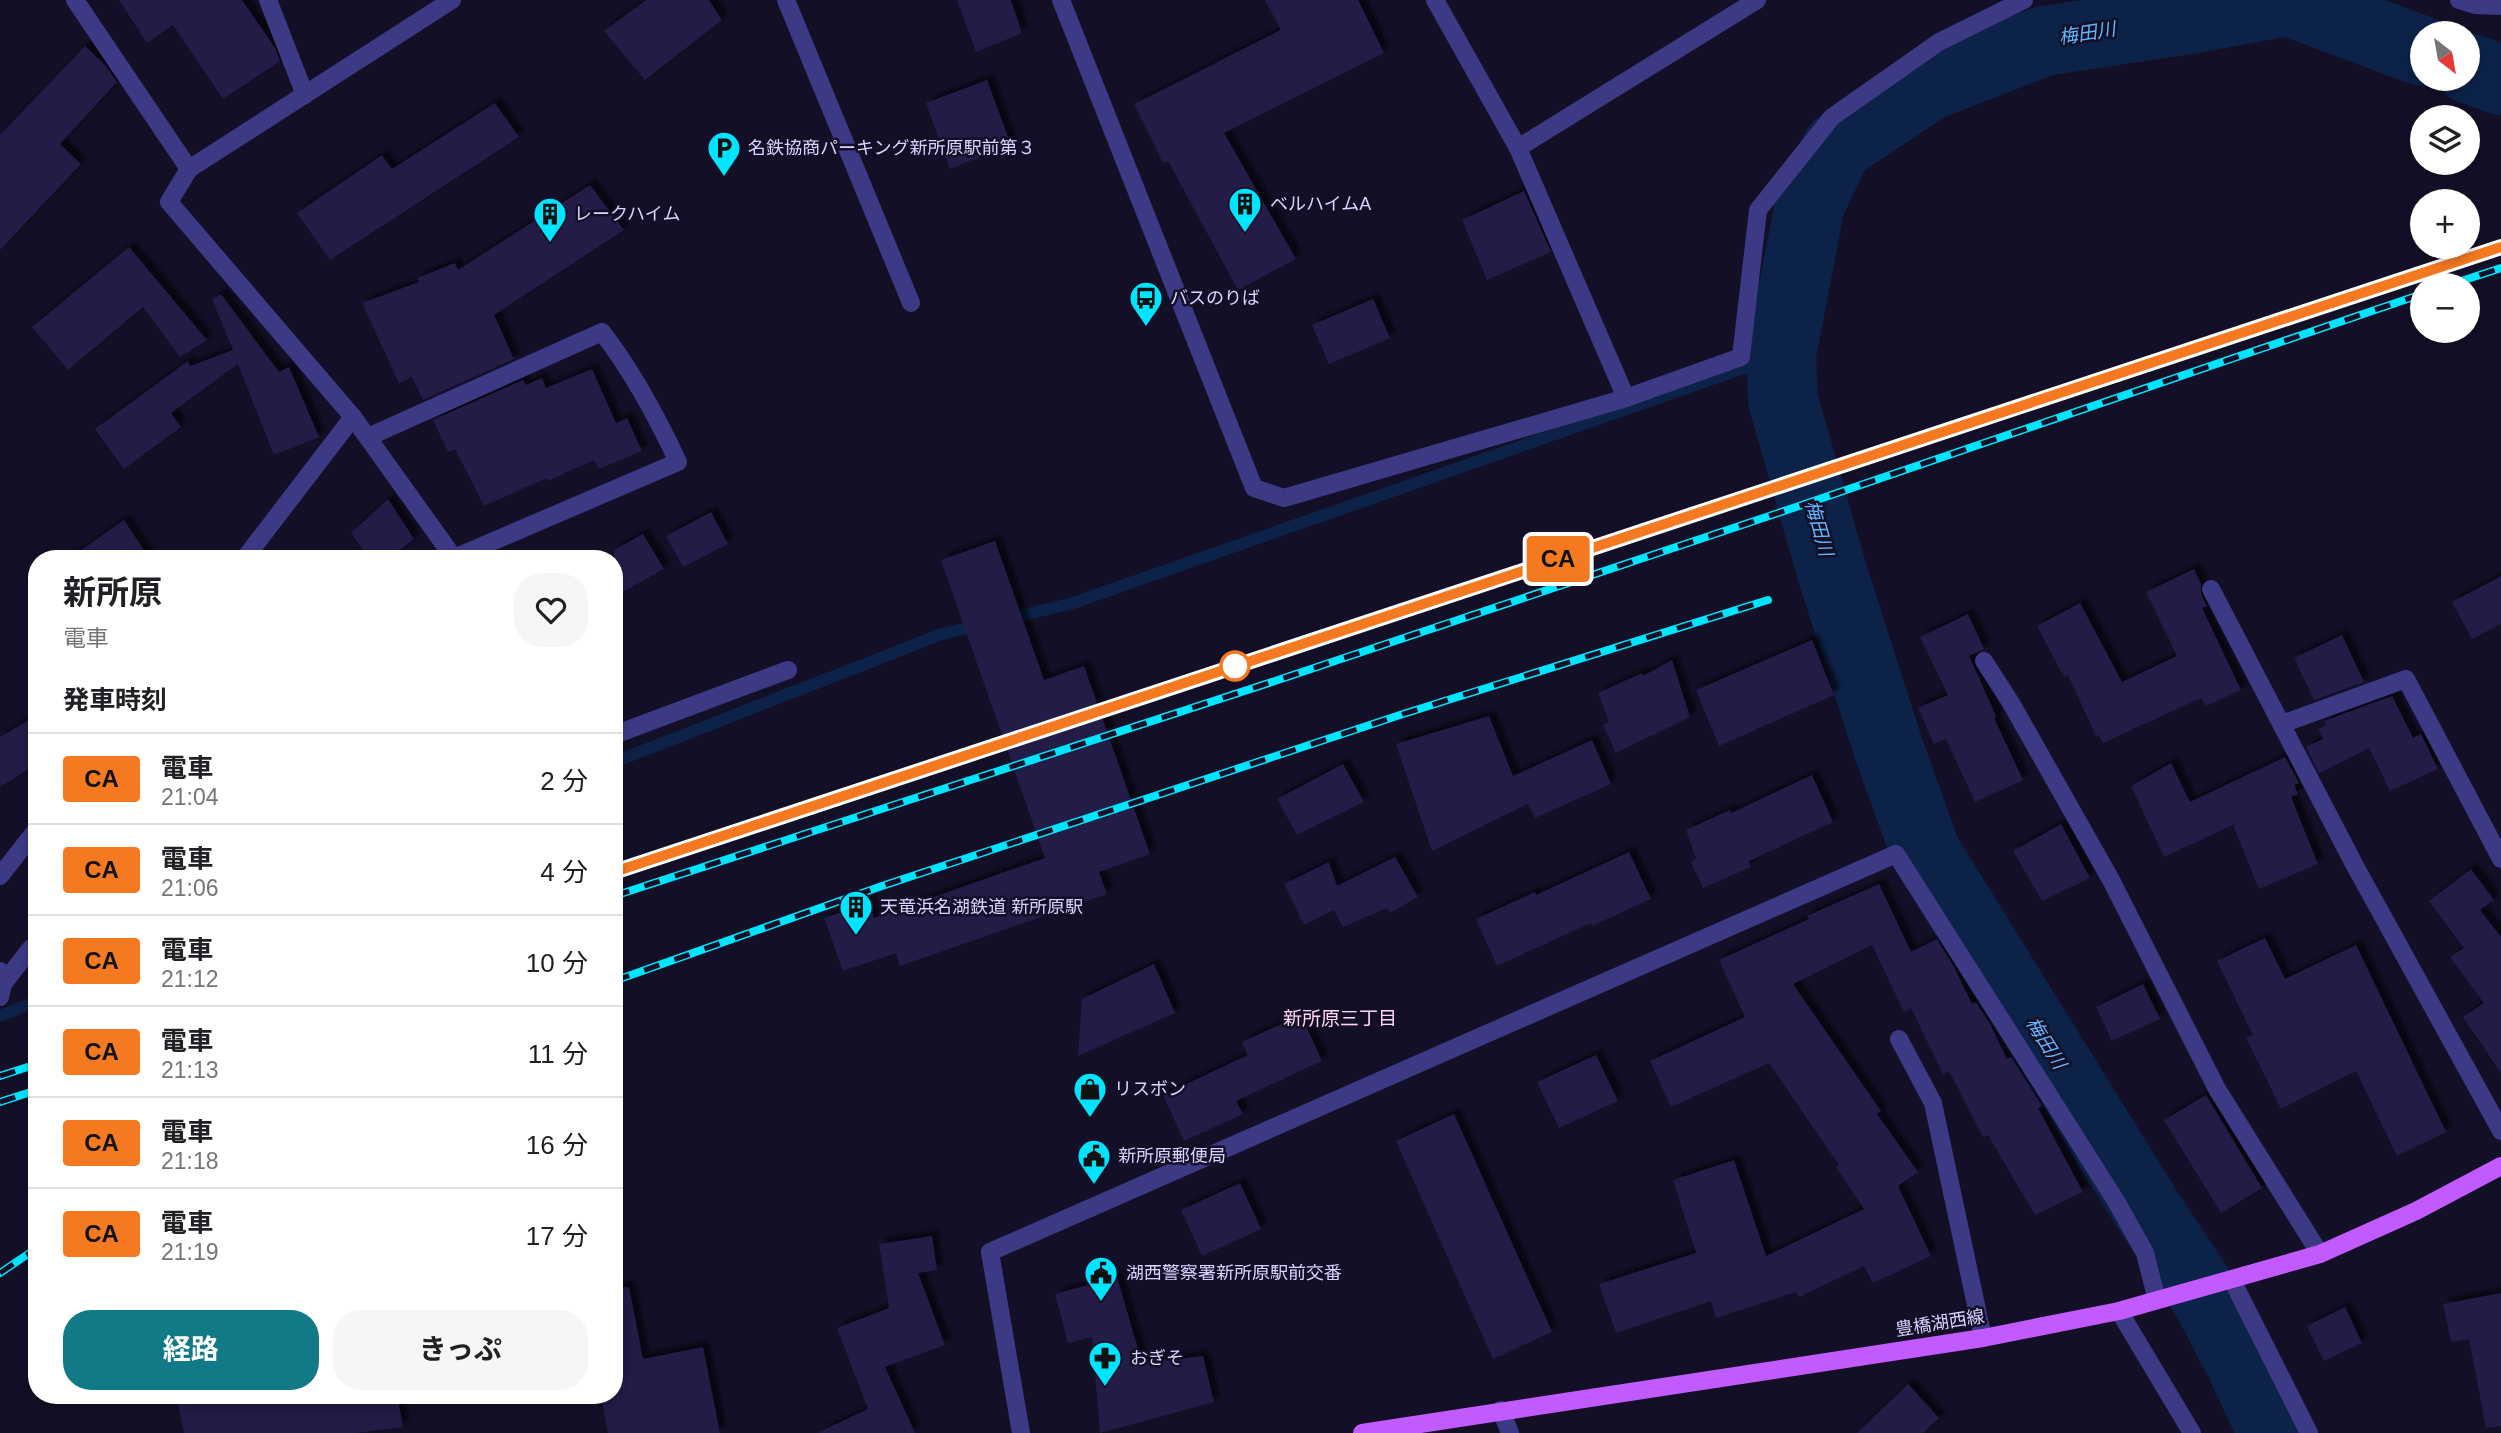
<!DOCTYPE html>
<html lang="ja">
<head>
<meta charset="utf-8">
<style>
	:root { --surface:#fff; --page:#f6f6f6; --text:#202124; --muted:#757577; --line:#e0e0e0; --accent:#127987 }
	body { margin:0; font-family:Helvetica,"Noto Sans JP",sans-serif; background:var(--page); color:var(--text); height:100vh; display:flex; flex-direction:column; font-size:26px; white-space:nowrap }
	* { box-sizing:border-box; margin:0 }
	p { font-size:23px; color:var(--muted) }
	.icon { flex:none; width:38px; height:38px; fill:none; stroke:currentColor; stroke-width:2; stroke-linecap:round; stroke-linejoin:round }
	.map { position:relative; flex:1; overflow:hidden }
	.side { position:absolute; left:28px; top:550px; width:595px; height:854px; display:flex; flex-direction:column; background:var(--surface); border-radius:28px; box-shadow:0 4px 10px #0003 }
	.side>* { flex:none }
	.badge { padding:0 14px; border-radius:5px; font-size:24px; line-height:46px }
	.needle { width:46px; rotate:149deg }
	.controls { position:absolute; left:2410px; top:21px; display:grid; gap:14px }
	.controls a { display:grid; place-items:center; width:70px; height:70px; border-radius:50%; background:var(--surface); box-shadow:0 4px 10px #0003; font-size:35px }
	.map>.badge { position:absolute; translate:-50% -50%; box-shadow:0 0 0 4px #fff }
	h2 { padding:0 35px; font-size:26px; line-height:63px }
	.round { display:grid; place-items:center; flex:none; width:74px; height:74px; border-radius:28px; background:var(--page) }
	.headline { display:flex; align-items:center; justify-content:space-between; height:119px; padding:0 35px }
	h1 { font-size:33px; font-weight:700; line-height:52px }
	.action { display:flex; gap:14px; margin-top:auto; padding:14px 35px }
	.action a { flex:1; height:80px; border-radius:28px; background:var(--accent); color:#fff; font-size:28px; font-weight:700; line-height:80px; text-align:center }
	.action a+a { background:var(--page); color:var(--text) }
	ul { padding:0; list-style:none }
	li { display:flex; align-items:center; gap:21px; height:91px; padding:0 35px; border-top:2px solid var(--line) }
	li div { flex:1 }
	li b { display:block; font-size:26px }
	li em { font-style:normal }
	li .badge { min-width:77px; font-weight:700; text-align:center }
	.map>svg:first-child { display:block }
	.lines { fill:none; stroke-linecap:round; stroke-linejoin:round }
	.stream { stroke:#0c2248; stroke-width:12 }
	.river { stroke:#0c2248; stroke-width:70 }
	.building { fill:#241b47; filter:url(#shadow) }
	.minor { stroke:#3d3a85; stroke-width:18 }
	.tertiary { stroke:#3d3a85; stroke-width:18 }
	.primary { stroke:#c25bff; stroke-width:18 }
	.rail-casing { stroke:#00e5ff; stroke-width:8 }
	.rail { stroke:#130f26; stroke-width:5; stroke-dasharray:16; stroke-linecap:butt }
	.line-casing { stroke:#fff; stroke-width:16 }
	.line { stroke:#f47921; stroke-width:10 }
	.stop-dot { fill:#fff; stroke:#f47921; stroke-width:3.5 }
	.labels { text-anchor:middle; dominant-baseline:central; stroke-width:5; stroke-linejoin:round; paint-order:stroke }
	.poi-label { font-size:18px; fill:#d9d4ff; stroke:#130f26; text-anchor:start }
	.street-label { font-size:18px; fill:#d9d4ff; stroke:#130f26 }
	.water-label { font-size:19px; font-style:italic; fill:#62b6ff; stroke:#130f26 }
	.neighbourhood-label { font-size:19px; fill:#ffd6f0; stroke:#130f26 }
</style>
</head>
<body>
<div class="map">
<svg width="2501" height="1433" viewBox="0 0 2501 1433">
	<defs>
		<filter id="shadow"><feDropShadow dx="6" dy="-6" stdDeviation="2" flood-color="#0009"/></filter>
	</defs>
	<rect width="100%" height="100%" fill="#130f26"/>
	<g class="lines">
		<!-- stream -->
		<g class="stream">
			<path d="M1005,619l65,-15 711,-249"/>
			<path d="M614,762l328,-128 39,-9"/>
			<path d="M0,1016l37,-15"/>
		</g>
		<!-- river -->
		<g class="river">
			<path d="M2468,68l33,12"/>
			<path d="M2273,1433l-33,-71 -32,-61 -61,-92 -221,-356 -37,-103 -57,-178 -49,-172 -2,-45 29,-151 27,-57 93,-62 114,-44 140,-21 104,-19 134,50"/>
		</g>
	</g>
	<!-- building -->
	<g class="building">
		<path d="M119,0h123l33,48 5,13 -57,38 -50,-74 -26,18z"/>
		<path d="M646,0h63l13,20 -77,60 -41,-49z"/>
		<path d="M957,0h54l11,33 -46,19z"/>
		<path d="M1265,0h93l26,53 -160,80 72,126 -58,31 -70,-129 -5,2 -29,-59 147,-74z"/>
		<path d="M85,46l20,19 12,17 -57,62 21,20 -81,86v-115z"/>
		<path d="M987,80l24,65 -61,24 -24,-66z"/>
		<path d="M495,103l24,34 -189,123 -33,-47 85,-58 10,14z"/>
		<path d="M590,185l34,45 -130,85 20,44 -91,41 -11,-23 -13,6 -37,-80 57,-21 -2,-4 38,-15 3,7z"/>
		<path d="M1524,191l27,61 -64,28 -25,-60z"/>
		<path d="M129,247l78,93 -27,17 -37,-50 -75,63 -36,-43z"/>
		<path d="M221,294l58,78 10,-5 30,70 -45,18 -36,-91 -67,49 10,14 -57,42 -29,-40 93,-68 2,5 43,-16 -21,-51z"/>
		<path d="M1373,299l17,39 -61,26 -17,-39z"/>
		<path d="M592,369l24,54 11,-5 15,33 -43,18 -5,-9 -46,21 -1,-3 -63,28 -29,-57 -7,3 -15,-32 90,-40 3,5 16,-7 4,10z"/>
		<path d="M388,499l26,40 -24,19h-21l-18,-25z"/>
		<path d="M711,512l17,32 -45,23 -17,-31z"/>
		<path d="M124,520l25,38h-79z"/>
		<path d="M643,534l21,35 -50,28v-47z"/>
		<path d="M995,541l49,139 40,-14 66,188 -51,18 8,22 -207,72 -4,-13 -53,18 -19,-53 45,-16 5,16 171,-60 -104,-298z"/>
		<path d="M2194,569l7,15v10l6,12 -5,2 39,82 -35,16 -5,-8 -98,45 -4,-8 -3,1 -28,-61 -4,2 -27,-51 43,-23 42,79 55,-26 -31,-64z"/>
		<path d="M2501,576v48l-29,15 -20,-37z"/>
		<path d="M1968,614l16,35 -15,7 27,60 -2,2 29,62 -48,22 -29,-63 -12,5 -16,-36 30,-13 -28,-58z"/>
		<path d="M2342,635l22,47 -50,18 -20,-42z"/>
		<path d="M1812,640l22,55 -115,51 -23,-56z"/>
		<path d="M1672,660l18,57 -74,36 -13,-28 6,-3 -11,-29 44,-20 1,3z"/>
		<path d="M2392,696l21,42 8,-4 17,35 -48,22 -21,-43 -50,25 -13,-26 17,-8 -5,-10 8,-4 -2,-4z"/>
		<path d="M37,715v49l-37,23v-50z"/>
		<path d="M1489,716l24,60 79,-36 19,44 -76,34 -7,-14 -96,47 -36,-107z"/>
		<path d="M2285,757l14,26 -5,2 4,9 -7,3 27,67 -59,25 -26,-64 -69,32 -33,-71 40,-23 19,39z"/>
		<path d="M1343,764l21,38 -67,33 -20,-36z"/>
		<path d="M1812,775l21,47 -84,39 2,6 -48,21 -12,-26 5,-4 -10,-28 44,-20 1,3z"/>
		<path d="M2061,824l29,54 -48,23 -29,-50z"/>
		<path d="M1629,852l22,47 -59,27 -1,-3 -94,43 -21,-47 59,-27 1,3z"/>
		<path d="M1395,857l23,40 -28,16 -3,-5 -44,19 -9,-17 -30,15 -20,-41 45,-22 8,24z"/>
		<path d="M2471,869l23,31 -14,10 21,27v136l-38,-56 21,-14 -34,-46 14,-9 -35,-47z"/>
		<path d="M1879,884l32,68 26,-13 17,28 18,37 4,-2 14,22 17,35 4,-2 31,49 -4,2 45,84 -48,23 -47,-80 -5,2 -34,-66 -6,3 -32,-66 -7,4 -32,-67 -79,39 88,127 -4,3 41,58 -20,14 33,70 -58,27 -9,-17 -65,31 -3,-5 -80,26 -5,-17 -95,32 -17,-49 97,-31 -23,-73 61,-20 32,96 98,-47 -28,-42 3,-2 -70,-102 -98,44 -21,-46 95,-44 -26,-57 90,-41 -2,-3z"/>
		<path d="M2265,938l20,41 71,-34 90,187 -49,24 -41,-85 -75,38 -35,-71 7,-3 -36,-74z"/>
		<path d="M1154,964l21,49 -97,43 4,-57z"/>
		<path d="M2143,984l17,35 -48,22 -16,-34z"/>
		<path d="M1301,1015l21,46 -86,40 7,13 -59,27 -21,-46 85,-40 -6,-13z"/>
		<path d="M1596,1055l22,46 -59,27 -22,-46z"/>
		<path d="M2206,1095l56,93 -41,25 -57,-93z"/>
		<path d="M1454,1114l98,218 -59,27 -97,-218z"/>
		<path d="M1240,1183l21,46 -59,27 -21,-46z"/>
		<path d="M932,1236l5,34 -19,3 27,72 -60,22 30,66h-98l51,-24 -31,-81 52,-20 -10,-64z"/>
		<path d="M1117,1277l25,86 61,-7 11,46 -114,31 -8,-96 -24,6 -13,-49z"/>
		<path d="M629,1287l14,72 60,-12 17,86h-112l-7,-38h13v-107z"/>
		<path d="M2501,1293v133l-15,2 -17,-89 -18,3 -8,-38z"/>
		<path d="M2345,1307l17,36 -38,18 -17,-35z"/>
		<path d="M1908,1384l31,34 -16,15h-66z"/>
		<path d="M176,1395h221l6,32 -48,6h-171z"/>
	</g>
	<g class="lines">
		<!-- minor -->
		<g class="minor">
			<path d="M75,0l114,169"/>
			<path d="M268,0l37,95"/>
			<path d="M786,0l125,303"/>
			<path d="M1061,0l193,488 30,10 342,-100 115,-41 17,-147 74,-93 107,-75 85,-42"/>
			<path d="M1435,0l83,148 108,250"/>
			<path d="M2459,0l16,5 26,1"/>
			<path d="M1518,148l239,-148"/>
			<path d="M368,437l234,-105c30,39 55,85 76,130l-224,96 -101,-141 -184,-215 20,-33 263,-169"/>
			<path d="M245,558l108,-141"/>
			<path d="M2211,589l143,275 147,267"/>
			<path d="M1984,661l27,42 100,177 106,209 103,165"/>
			<path d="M2282,724l124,-45 95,180"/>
			<path d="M614,735l174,-65"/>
			<path d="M0,876l37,-47"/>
			<path d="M0,985l3,-1 28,-36 6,-2"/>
			<path d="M1899,1039l34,64 50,235"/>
			<path d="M990,1252l906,-398 220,347 29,52 12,47"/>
			<path d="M2232,1280l77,153"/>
			<path d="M2119,1311l73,122"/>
			<path d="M1501,1410l9,23"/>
		</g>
		<!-- tertiary -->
		<g class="tertiary">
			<path d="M0,971l3,13 -3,13"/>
			<path d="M990,1252l31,181"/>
		</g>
		<!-- primary -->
		<path class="primary" d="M1362,1433l621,-95 136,-27 201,-57 96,-43 85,-45"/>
		<defs>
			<g id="rail">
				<path d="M2449,285l52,-17"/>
				<path d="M614,872l1887,-625"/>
				<path d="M614,896l661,-215 521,-174 626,-213"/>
				<path d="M614,981l268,-95 521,-172 365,-114"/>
				<path d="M0,1076l37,-12"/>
				<path d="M0,1102l37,-12"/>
				<path d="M0,1273l37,-25"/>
			</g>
		</defs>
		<!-- rail casing -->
		<use href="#rail" class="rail-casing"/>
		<!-- rail -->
		<use href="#rail" class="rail"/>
	</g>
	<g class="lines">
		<defs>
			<path id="line" d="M614,872l1887,-625"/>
		</defs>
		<!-- line casing -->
		<use href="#line" class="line-casing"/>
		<!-- line -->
		<use href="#line" class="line"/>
	</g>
	<!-- icons -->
	<defs>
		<symbol id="parking-pin" viewBox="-11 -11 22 30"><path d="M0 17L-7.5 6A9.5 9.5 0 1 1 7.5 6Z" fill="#00e5ff" stroke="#130f26"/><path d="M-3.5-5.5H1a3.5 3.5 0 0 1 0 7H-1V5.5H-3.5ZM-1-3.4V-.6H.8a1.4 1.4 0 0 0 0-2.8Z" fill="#111"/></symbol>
		<symbol id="building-pin" viewBox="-11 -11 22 30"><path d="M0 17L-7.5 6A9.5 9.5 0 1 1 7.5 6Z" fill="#00e5ff" stroke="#130f26"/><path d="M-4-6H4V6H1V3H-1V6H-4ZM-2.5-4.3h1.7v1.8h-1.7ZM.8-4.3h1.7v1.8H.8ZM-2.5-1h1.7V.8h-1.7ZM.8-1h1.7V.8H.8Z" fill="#111"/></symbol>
		<symbol id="bus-pin" viewBox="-11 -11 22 30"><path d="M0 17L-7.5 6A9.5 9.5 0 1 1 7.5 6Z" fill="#00e5ff" stroke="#130f26"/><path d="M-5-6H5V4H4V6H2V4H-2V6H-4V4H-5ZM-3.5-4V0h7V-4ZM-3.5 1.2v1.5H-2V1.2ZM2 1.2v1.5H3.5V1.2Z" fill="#111"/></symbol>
		<symbol id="shop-pin" viewBox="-11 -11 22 30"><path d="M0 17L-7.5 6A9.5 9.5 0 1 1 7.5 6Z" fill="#00e5ff" stroke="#130f26"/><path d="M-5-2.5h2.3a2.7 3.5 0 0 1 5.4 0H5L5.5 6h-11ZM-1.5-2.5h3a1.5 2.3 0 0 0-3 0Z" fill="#111"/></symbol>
		<symbol id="civic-pin" viewBox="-11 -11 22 30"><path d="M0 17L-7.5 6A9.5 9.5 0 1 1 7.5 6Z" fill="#00e5ff" stroke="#130f26"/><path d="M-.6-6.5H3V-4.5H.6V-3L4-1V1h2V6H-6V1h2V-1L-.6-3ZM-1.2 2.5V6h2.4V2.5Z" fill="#111"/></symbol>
		<symbol id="pharmacy-pin" viewBox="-11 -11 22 30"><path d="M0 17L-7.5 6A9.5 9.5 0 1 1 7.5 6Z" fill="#00e5ff" stroke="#130f26"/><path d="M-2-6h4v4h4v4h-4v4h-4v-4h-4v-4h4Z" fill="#111"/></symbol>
	</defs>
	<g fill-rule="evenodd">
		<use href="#parking-pin" x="705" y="129" width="38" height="52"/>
		<use href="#building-pin" x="1226" y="185" width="38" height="52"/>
		<use href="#building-pin" x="531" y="195" width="38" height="52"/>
		<use href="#bus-pin" x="1127" y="279" width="38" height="52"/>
		<use href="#building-pin" x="837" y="888" width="38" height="52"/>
		<use href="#shop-pin" x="1071" y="1070" width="38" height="52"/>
		<use href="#civic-pin" x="1075" y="1137" width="38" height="52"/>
		<use href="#civic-pin" x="1082" y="1254" width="38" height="52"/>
		<use href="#pharmacy-pin" x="1086" y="1339" width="38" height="52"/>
	</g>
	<!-- markers -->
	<circle class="stop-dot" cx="1235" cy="666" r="14"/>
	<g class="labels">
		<!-- poi labels -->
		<g class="poi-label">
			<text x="748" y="148">名鉄協商パーキング新所原駅前第３</text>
			<text x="1270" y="204">ベルハイムA</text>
			<text x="574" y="214">レークハイム</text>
			<text x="1170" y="298">バスのりば</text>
			<text x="880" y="907">天竜浜名湖鉄道 新所原駅</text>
			<text x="1114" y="1089">リスボン</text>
			<text x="1118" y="1156">新所原郵便局</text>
			<text x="1126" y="1273">湖西警察署新所原駅前交番</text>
			<text x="1130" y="1358">おぎそ</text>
		</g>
		<!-- street labels -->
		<g class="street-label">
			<text transform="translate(1940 1323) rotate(-9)">豊橋湖西線</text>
		</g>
		<!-- water labels -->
		<g class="water-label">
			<text transform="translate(2087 33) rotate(-9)">梅田川</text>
			<text transform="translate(1819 528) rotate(74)">梅田川</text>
			<text transform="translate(2046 1043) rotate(58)">梅田川</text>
		</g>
		<!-- neighbourhood labels -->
		<g class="neighbourhood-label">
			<text x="1340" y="1018">新所原三丁目</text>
		</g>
	</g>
</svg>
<div class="controls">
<a><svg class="needle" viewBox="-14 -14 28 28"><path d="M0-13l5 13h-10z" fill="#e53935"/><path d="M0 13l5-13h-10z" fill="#757577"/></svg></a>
<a><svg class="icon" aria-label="layers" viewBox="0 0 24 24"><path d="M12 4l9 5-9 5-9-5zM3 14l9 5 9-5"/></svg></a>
<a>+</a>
<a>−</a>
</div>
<b class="badge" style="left:1558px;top:559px;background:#f47921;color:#111">CA</b>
<section class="side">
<div class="headline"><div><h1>新所原</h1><p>電車</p></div><a class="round"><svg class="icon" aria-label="heart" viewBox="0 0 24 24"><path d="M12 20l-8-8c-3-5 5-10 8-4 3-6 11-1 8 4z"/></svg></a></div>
<h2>発車時刻</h2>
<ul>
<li><span class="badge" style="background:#f47921;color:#111">CA</span><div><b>電車</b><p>21:04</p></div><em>2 分</em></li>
<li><span class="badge" style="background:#f47921;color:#111">CA</span><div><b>電車</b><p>21:06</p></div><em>4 分</em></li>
<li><span class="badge" style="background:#f47921;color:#111">CA</span><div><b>電車</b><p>21:12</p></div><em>10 分</em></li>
<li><span class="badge" style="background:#f47921;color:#111">CA</span><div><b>電車</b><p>21:13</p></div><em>11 分</em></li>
<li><span class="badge" style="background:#f47921;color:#111">CA</span><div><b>電車</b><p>21:18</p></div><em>16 分</em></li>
<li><span class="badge" style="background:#f47921;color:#111">CA</span><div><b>電車</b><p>21:19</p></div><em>17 分</em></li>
</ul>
<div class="action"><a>経路</a><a>きっぷ</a></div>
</section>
</div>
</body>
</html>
